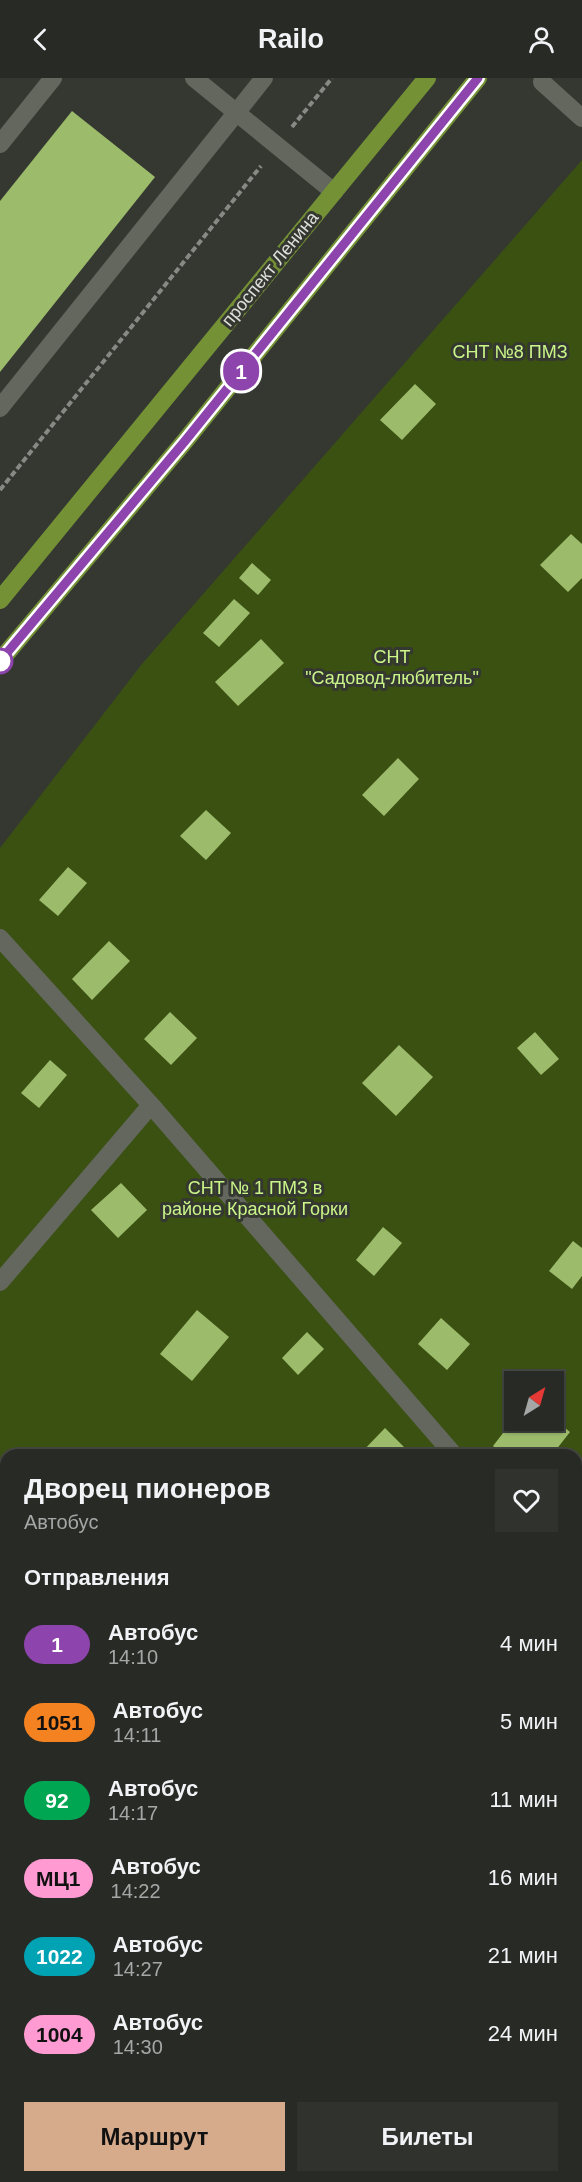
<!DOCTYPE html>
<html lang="ru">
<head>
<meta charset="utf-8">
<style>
	:root { --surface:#282a25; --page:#30322d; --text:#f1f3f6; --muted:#a5a7a7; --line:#444642; --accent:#d6ab8b }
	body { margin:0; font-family:Arial,sans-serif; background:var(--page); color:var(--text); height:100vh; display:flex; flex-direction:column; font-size:22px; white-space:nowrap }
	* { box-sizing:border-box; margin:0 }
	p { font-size:20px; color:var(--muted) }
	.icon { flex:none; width:33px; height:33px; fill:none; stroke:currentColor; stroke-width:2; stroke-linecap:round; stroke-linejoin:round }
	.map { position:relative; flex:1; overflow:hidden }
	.details { position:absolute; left:0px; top:1371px; width:582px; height:734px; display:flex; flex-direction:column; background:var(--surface); border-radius:18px 18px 0 0; box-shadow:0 2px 4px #0004,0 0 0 2px var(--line) }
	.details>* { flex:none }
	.badge { padding:0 12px; border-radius:20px; font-size:21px; line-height:39px }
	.needle { width:39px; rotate:37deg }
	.controls { position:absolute; left:504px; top:1293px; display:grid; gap:12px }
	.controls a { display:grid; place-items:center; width:60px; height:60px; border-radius:0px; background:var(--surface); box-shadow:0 2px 4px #0004,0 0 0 2px var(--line); font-size:30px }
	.map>.badge { position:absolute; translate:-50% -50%; box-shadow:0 0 0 3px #fff }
	h2 { padding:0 24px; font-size:22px; line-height:54px }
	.round { display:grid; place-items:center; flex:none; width:63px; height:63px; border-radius:0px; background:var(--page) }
	.summary { display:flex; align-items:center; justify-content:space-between; height:102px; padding:0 24px }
	h1 { font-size:28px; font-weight:700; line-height:45px }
	.button { display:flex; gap:12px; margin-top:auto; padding:12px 24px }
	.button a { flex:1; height:69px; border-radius:0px; background:var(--accent); color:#111; font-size:24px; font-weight:700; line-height:69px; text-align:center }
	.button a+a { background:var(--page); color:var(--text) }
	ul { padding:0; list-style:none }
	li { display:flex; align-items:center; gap:18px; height:78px; padding:0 24px }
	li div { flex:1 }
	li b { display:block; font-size:22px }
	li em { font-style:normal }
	li .badge { min-width:66px; font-weight:700; text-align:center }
	header { display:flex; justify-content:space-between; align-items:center; height:78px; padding:0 24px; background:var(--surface); font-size:27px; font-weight:700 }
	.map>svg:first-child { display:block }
	.green { fill:#3b5112; fill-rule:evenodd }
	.building { fill:#9cbc6b }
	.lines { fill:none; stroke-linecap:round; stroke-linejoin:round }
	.path { stroke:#878a84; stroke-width:4; stroke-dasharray:6 3; stroke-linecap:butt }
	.lane { stroke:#63675e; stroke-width:18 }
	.street { stroke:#63675e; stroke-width:18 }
	.primary { stroke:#749136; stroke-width:18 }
	.line-casing { stroke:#fff; stroke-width:14 }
	.line { stroke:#8e44ad; stroke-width:9 }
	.stop-dot { fill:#fff; stroke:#8e44ad; stroke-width:3 }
	.labels { text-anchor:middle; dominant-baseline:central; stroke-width:6; stroke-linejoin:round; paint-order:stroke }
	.street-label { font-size:18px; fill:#dee0db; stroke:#353831 }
	.park-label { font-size:18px; fill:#caf588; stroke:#353831 }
</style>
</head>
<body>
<header><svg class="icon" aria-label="back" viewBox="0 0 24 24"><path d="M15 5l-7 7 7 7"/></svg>Railo<svg class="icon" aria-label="person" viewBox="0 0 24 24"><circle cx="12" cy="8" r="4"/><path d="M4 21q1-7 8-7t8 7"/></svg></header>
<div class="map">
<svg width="582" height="2104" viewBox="0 0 582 2104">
	<rect width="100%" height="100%" fill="#353831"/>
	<!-- green -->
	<path class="green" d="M582,82v2022h-582v-1334l142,-184zM514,1304h40v38h-40zM6,1377h570v721h-570z"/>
	<!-- building -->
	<g class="building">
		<path d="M72,33l83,66 -155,195v-171z"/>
		<path d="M415,306l21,20 -34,36 -22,-20z"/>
		<path d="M571,456l11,10v34l-14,14 -28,-27z"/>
		<path d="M252,485l19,17 -13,15 -19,-17z"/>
		<path d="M234,521l16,14 -31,34 -16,-14z"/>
		<path d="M261,561l23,24 -46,43 -23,-24z"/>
		<path d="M398,680l21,21 -35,37 -22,-21z"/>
		<path d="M206,732l25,23 -25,27 -26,-24z"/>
		<path d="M68,789l19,16 -29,33 -19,-16z"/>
		<path d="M109,863l21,20 -38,39 -20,-21z"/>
		<path d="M170,934l27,26 -26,27 -27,-26z"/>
		<path d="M535,954l24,27 -18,16 -24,-27z"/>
		<path d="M399,967l34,32 -37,39 -34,-33z"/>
		<path d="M50,982l17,15 -28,33 -18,-15z"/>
		<path d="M121,1105l26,27 -29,28 -27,-28z"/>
		<path d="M383,1149l19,16 -28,33 -18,-16z"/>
		<path d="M573,1163l9,7v28l-10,13 -23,-18z"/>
		<path d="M197,1232l32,27 -37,44 -32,-27z"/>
		<path d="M441,1240l29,26 -23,26 -29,-26z"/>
		<path d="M307,1254l17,17 -26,26 -16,-17z"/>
		<path d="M554,1341l16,13 -18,23h-48l-11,-9 20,-26h11l8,6 4,-6h18z"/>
		<path d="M385,1350l27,27h-53z"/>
		<path d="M0,1486l6,6v40l-5,4z"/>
	</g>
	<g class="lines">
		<!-- path -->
		<g class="path">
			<path d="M292,49l40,-49"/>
			<path d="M0,412l261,-324"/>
		</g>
		<!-- lane -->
		<g class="lane">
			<path d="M542,4l40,36"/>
			<path d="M0,66l53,-66"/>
			<path d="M0,330l264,-330"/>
			<path d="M0,860l151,167"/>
			<path d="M0,1204l151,-177 303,350"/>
			<path d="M576,1514l6,6"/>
			<path d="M0,1579l6,7"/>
		</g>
		<!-- street -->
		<path class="street" d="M194,0l140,114"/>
		<!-- primary -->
		<g class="primary">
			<path d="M0,522l427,-522"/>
			<path d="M0,583l185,-220 293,-363"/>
		</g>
	</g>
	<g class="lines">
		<defs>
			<path id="line" d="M0,583l185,-220 293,-363"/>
		</defs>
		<!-- line casing -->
		<use href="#line" class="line-casing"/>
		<!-- line -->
		<use href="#line" class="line"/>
	</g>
	<!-- markers -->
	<circle class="stop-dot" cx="0" cy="583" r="12"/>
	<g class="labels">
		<!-- street labels -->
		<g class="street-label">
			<text transform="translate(270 191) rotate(-51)">проспект Ленина</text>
		</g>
		<!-- park labels -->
		<g class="park-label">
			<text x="510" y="274">СНТ №8 ПМЗ</text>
			<text x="392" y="579">СНТ<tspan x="392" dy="21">"Садовод-любитель"</tspan></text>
			<text x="255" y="1110">СНТ № 1 ПМЗ в<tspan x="255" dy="21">районе Красной Горки</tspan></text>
		</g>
	</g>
</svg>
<div class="controls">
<a><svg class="needle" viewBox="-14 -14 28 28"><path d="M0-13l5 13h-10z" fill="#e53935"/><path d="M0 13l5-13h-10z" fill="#a5a7a7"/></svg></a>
</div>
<b class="badge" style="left:241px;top:293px;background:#8e44ad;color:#fff">1</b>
<section class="details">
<div class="summary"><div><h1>Дворец пионеров</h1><p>Автобус</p></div><a class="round"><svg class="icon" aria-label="heart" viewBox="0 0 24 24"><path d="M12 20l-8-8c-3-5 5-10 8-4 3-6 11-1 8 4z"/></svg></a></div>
<h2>Отправления</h2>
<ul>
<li><span class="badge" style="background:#8e44ad;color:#fff">1</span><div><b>Автобус</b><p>14:10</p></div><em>4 мин</em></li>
<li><span class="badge" style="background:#f58220;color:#111">1051</span><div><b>Автобус</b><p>14:11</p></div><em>5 мин</em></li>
<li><span class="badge" style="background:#00a651;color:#fff">92</span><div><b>Автобус</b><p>14:17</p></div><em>11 мин</em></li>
<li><span class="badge" style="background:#ff9ad2;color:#111">МЦ1</span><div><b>Автобус</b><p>14:22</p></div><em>16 мин</em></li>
<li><span class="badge" style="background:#00a3b4;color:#fff">1022</span><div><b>Автобус</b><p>14:27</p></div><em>21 мин</em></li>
<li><span class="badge" style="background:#ff9ad2;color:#111">1004</span><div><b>Автобус</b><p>14:30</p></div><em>24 мин</em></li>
</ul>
<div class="button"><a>Маршрут</a><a>Билеты</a></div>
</section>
</div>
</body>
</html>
